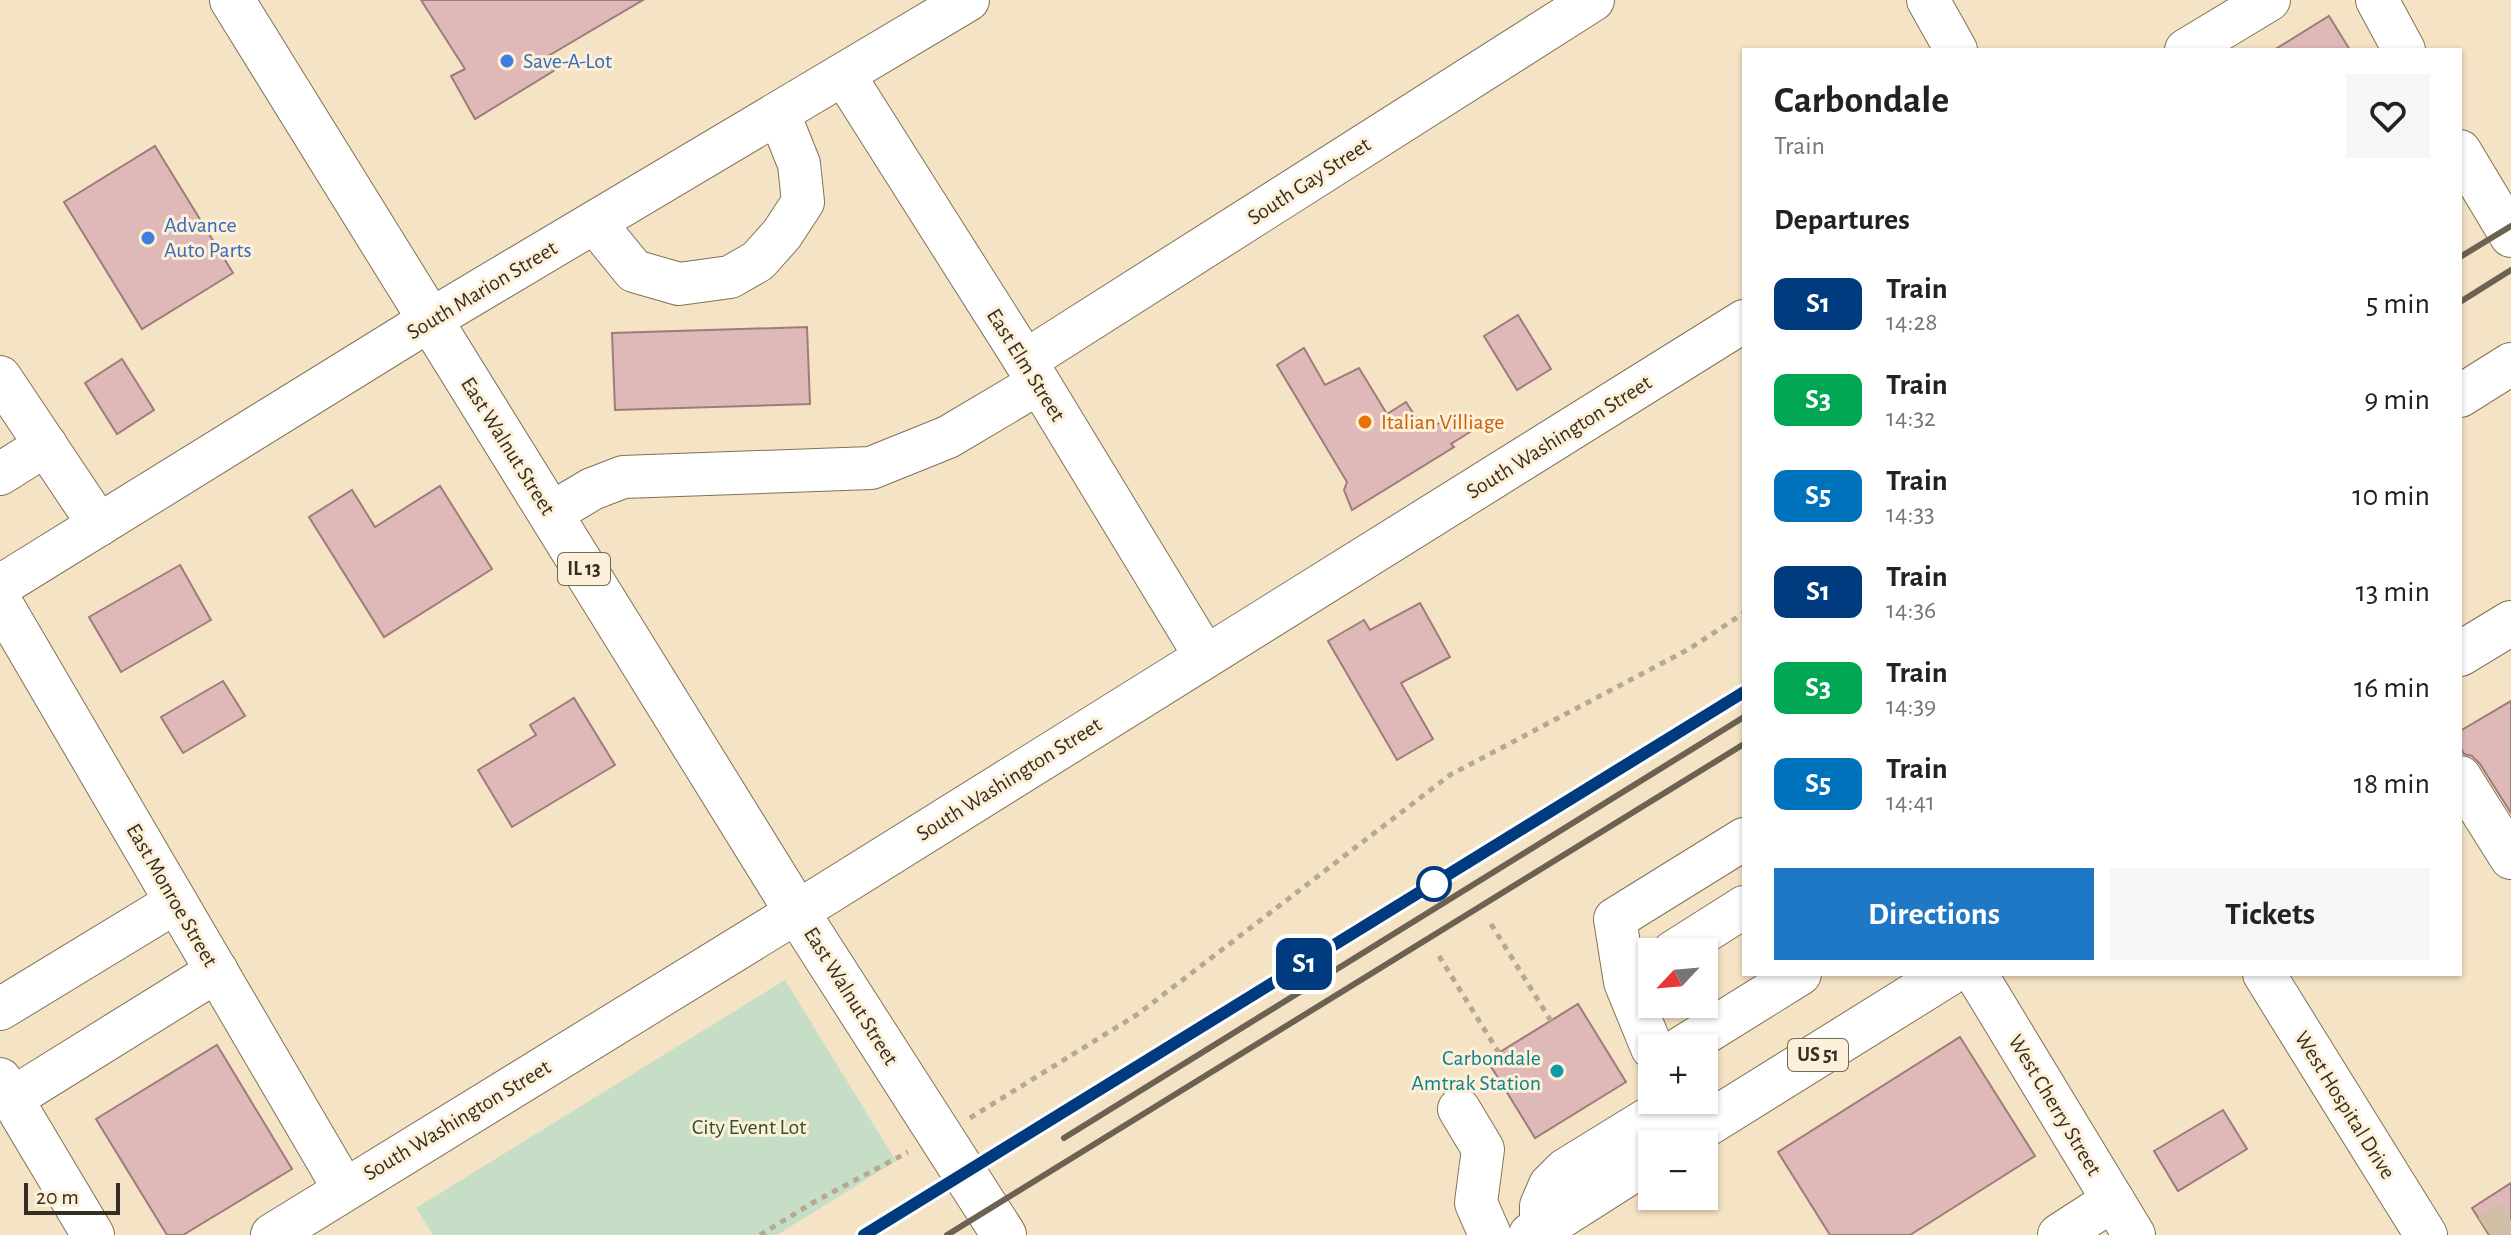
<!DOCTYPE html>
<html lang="en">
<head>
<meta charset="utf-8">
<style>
	:root { --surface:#fff; --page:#f6f6f6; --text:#222; --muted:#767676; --accent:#1f78c5 }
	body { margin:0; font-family:"Alegreya Sans",sans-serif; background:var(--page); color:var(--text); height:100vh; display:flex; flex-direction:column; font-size:30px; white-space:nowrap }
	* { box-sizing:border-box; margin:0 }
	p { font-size:26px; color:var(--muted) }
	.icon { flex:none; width:44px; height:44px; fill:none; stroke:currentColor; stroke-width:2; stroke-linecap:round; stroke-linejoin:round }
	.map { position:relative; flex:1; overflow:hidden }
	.details { position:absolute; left:1742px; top:48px; width:720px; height:928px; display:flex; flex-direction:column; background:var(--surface); border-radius:0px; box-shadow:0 2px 6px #0004 }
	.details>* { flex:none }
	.badge { padding:0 16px; border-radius:12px; font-size:28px; line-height:52px }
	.needle { width:52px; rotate:244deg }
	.tools { position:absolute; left:1638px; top:938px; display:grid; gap:16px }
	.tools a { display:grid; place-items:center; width:80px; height:80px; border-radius:0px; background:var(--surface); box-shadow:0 2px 6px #0004; font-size:40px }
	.scale { position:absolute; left:24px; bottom:20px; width:96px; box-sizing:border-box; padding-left:8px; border:4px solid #352f23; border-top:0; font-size:22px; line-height:28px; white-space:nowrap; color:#352f23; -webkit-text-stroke:6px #fef0d8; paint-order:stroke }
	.map>.badge { position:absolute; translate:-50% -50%; box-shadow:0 0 0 4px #fff }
	h2 { padding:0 32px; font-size:30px; line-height:72px }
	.round { display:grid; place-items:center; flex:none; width:84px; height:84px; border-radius:0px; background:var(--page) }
	.summary { display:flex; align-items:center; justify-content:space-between; height:136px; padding:0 32px }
	h1 { font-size:38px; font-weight:700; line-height:60px }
	.cta { display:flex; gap:16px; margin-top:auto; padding:16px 32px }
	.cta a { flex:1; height:92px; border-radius:0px; background:var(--accent); color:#fff; font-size:32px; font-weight:700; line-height:92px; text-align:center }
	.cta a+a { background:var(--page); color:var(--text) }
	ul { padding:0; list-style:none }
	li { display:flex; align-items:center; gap:24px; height:96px; padding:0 32px }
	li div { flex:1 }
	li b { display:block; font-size:30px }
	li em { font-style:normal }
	li .badge { min-width:88px; font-weight:700; text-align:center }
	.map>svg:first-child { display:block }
	.green { fill:#c6ddc6 }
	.building { fill:#dfb9b8; stroke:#9f7c7b; stroke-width:2 }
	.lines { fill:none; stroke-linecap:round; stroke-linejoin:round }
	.minor-tunnel { stroke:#cebfa5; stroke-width:42; stroke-dasharray:42 21; stroke-linecap:butt }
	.minor-casing { stroke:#817257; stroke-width:44 }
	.highway-casing { stroke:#817257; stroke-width:46 }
	.path { stroke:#b7a991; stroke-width:5; stroke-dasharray:6 6; stroke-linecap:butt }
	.minor { stroke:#fff; stroke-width:42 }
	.highway { stroke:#fff; stroke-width:44 }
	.rail { stroke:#6b6251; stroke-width:6 }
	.line-casing { stroke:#fff; stroke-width:18 }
	.line { stroke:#003b80; stroke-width:12 }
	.shop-dot { fill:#3f7fe0; stroke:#fef0d8; stroke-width:3 }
	.food-dot { fill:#e8710a; stroke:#fef0d8; stroke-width:3 }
	.stop-dot { fill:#fff; stroke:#003b80; stroke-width:4 }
	.culture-dot { fill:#0f9aa8; stroke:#fef0d8; stroke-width:3 }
	.labels { text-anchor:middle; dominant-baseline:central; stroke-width:6; stroke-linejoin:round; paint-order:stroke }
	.shield { fill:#fef0d8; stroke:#716959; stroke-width:2 }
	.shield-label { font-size:20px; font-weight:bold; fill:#352f23 }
	.shop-label { font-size:22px; fill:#366cbe; stroke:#fef0d8; text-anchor:start }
	.street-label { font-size:22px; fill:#352f23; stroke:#fef0d8 }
	.food-label { font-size:22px; fill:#c56008; stroke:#fef0d8; text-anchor:start }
	.culture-label { font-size:22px; fill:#0d838f; stroke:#fef0d8; text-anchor:end }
	.park-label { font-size:22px; fill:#2e532f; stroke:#fef0d8 }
</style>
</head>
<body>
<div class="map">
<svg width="2511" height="1235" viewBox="0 0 2511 1235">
	<rect width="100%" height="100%" fill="#f4e3c5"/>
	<!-- green -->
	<path class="green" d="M785,980l111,181 -119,74h-344l-17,-27z"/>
	<!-- building -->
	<g class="building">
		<path d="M421,0h222l-93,55 10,12 -85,52 -24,-43 14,-7z"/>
		<path d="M2329,16l21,34h-76z"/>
		<path d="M155,146l78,127 -91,56 -78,-127z"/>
		<path d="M1518,315l33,54 -34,21 -33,-54z"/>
		<path d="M807,327l3,77 -195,6 -3,-77z"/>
		<path d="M1304,348l21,37 34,-17 28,46 19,-12 19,29 34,-19 11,20 -19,12 3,3 -102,63 -8,-20 3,-8 -70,-117z"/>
		<path d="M122,359l32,51 -37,24 -32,-51z"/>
		<path d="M440,486l52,83 -108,68 -75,-120 43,-27 23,37z"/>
		<path d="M180,565l31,55 -90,52 -32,-55z"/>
		<path d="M1420,603l30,54 -49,26 32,56 -36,21 -69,-119 36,-21 6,10z"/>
		<path d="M223,681l22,35 -62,37 -22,-36z"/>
		<path d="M574,698l41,67 -103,62 -34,-57 58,-35 -6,-10z"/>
		<path d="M2511,701v112l-31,-49 -8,-8 -8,-2 -4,-7v-16z"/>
		<path d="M1578,1004l48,78 -91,56 -48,-78z"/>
		<path d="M1960,1037l75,119 -125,79h-80l-52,-83z"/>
		<path d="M217,1045l75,124 -109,66h-16l-71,-116z"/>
		<path d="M2223,1110l24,39 -69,42 -24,-40z"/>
		<path d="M2511,1183v52h-22l-17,-27z"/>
	</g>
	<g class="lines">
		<!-- minor-tunnel -->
		<path class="minor-tunnel" d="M2490,1235l21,-14"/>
		<defs>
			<g id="minor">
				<path d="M1928,0l28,50"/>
				<path d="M2377,0l27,50"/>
				<path d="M2186,50l83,-50"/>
				<path d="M844,75l195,308 166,273"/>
				<path d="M2460,151l51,85"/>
				<path d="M595,223l39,48 45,13 51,-7 28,-16 24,-27 21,-32 -4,-38 -20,-50"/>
				<path d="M1025,361l568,-361"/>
				<path d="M0,377l99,148"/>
				<path d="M2460,396l51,-32"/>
				<path d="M0,474l46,-29"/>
				<path d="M550,514l42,-25 31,-12 248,-9 77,-31 91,-54"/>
				<path d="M0,586l430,-266 538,-320"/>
				<path d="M0,601l344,588"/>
				<path d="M2460,777l51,81"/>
				<path d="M1673,952l71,-45"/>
				<path d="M1976,974l158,261"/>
				<path d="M2264,974l162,261"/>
				<path d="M0,1009l176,-107"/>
				<path d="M1652,1048l-27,-66 -10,-63 129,-80"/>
				<path d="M1681,1048l119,-74"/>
				<path d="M0,1079l93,156"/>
				<path d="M11,1099l206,-128"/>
				<path d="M1459,1109l24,40 -7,54 14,32"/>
				<path d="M272,1235l525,-323 947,-591"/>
				<path d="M1546,1235l-5,-7v-22l9,-21 15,-15 109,-67"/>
				<path d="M2059,1235l54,-35"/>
			</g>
			<g id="highway">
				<path d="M232,0l565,912 207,323"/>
				<path d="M2460,654l51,-31"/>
				<path d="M1675,1144l273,-170"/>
				<path d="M1531,1235l121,-77"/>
			</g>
		</defs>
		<!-- minor casing -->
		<use href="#minor" class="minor-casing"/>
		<!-- highway casing -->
		<use href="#highway" class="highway-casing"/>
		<!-- path -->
		<g class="path">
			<path d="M1491,924l60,97"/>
			<path d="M1439,956l60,97"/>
			<path d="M970,1118l168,-104 312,-239 239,-126 55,-36"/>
			<path d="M760,1235l54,-33 94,-50"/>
		</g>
		<!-- minor -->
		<use href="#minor" class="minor"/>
		<!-- highway -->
		<use href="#highway" class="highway"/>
		<!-- rail -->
		<g class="rail">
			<path d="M2460,257l51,-31"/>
			<path d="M2460,302l51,-32"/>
			<path d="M1064,1138l680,-421"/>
			<path d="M864,1235l880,-543"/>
			<path d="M947,1235l797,-491"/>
		</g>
	</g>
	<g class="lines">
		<defs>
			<path id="line" d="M864,1235l880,-543"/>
		</defs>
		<!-- line casing -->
		<use href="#line" class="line-casing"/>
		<!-- line -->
		<use href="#line" class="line"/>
	</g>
	<!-- markers -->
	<g class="shop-dot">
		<circle cx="507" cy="61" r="8"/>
		<circle cx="148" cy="238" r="8"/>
	</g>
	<circle class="food-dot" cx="1365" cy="422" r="8"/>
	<circle class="stop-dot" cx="1434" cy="884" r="16"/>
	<circle class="culture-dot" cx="1557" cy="1071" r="8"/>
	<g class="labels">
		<!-- shield labels -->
		<g class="shield">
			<rect x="558" y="553" width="52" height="32" rx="6"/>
			<rect x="1788" y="1039" width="60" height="32" rx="6"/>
		</g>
		<g class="shield-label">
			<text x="584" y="569">IL 13</text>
			<text x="1818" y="1055">US 51</text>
		</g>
		<!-- shop labels -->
		<g class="shop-label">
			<text x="523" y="61">Save-A-Lot</text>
			<text x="164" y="225">Advance<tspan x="164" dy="25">Auto Parts</tspan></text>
		</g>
		<!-- street labels -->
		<g class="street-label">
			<text transform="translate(1309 181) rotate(-33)">South Gay Street</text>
			<text transform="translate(482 290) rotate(-31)">South Marion Street</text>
			<text transform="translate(1026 365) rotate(58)">East Elm Street</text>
			<text transform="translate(1559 437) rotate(-32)">South Washington Street</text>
			<text transform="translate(508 446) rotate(58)">East Walnut Street</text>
			<text transform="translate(1009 779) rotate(-32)">South Washington Street</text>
			<text transform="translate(172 895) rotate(60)">East Monroe Street</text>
			<text transform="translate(851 996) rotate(58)">East Walnut Street</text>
			<text transform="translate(2055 1105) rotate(59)">West Cherry Street</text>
			<text transform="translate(2345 1105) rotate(58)">West Hospital Drive</text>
			<text transform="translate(457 1120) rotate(-31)">South Washington Street</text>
		</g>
		<!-- food labels -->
		<g class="food-label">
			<text x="1381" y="422">Italian Villiage</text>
		</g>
		<!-- culture labels -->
		<g class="culture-label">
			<text x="1541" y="1058">Carbondale<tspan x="1541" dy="25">Amtrak Station</tspan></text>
		</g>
		<!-- park labels -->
		<g class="park-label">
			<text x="749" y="1127">City Event Lot</text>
		</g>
	</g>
</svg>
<div class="tools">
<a><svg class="needle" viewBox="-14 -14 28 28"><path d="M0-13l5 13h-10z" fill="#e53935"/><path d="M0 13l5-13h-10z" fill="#767676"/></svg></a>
<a>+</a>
<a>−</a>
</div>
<div class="scale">20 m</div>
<b class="badge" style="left:1304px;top:964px;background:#003b80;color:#fff">S1</b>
<section class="details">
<div class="summary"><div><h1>Carbondale</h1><p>Train</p></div><a class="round"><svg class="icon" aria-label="heart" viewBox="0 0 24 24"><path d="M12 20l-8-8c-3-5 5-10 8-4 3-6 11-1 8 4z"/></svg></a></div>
<h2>Departures</h2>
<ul>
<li><span class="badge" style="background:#003b80;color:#fff">S1</span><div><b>Train</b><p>14:28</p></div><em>5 min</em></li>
<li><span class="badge" style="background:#00a651;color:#fff">S3</span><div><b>Train</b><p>14:32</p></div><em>9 min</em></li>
<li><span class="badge" style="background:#0072bc;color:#fff">S5</span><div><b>Train</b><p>14:33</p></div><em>10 min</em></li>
<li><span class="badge" style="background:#003b80;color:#fff">S1</span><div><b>Train</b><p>14:36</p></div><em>13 min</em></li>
<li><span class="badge" style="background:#00a651;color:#fff">S3</span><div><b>Train</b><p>14:39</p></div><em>16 min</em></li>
<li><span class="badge" style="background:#0072bc;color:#fff">S5</span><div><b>Train</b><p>14:41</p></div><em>18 min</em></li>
</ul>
<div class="cta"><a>Directions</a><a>Tickets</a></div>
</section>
</div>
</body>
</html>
